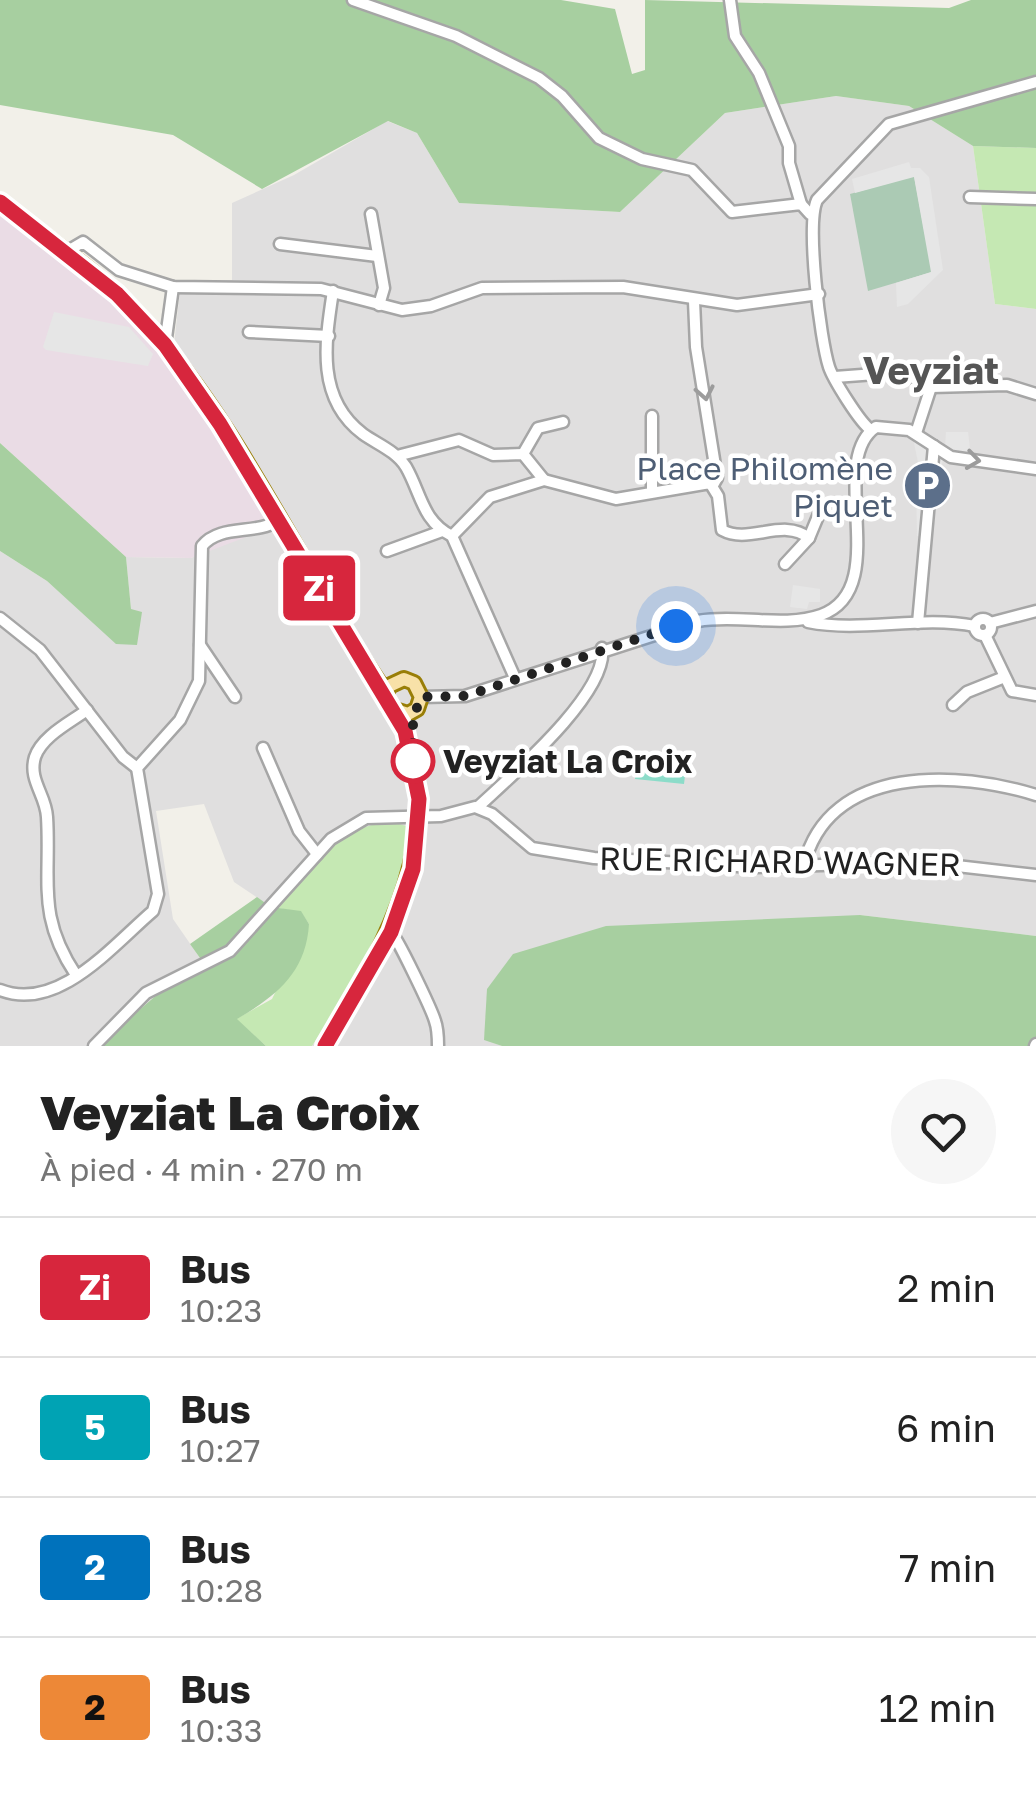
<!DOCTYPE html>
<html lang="fr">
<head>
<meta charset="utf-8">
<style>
	:root { --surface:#fff; --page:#f6f6f6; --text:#222; --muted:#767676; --line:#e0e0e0 }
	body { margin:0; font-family:"Golos Text",sans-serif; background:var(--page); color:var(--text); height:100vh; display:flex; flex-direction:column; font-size:38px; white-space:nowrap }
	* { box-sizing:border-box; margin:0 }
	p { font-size:32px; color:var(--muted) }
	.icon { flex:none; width:55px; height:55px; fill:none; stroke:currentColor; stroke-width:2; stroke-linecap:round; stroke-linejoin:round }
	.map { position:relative; height:1046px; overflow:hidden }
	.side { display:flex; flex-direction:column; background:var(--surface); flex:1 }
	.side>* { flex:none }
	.badge { padding:0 20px; border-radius:8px; font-size:35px; line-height:65px }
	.you { position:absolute; width:50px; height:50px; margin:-25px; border:8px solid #fff; border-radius:50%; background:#1a73e8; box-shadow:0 0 0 15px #1a73e833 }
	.map>.badge { position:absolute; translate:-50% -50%; box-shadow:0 0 0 5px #fff }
	.round { display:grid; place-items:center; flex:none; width:105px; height:105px; border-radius:52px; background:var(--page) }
	.summary { display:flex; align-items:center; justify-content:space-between; height:170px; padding:0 40px }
	h1 { font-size:48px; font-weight:800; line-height:75px }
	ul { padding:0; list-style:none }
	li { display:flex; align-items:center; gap:30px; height:140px; padding:0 40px; border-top:2px solid var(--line) }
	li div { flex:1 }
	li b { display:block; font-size:38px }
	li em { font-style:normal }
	li .badge { min-width:110px; font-weight:700; text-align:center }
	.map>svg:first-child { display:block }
	.residential { fill:#e0dfdf }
	.industrial { fill:#eadce5 }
	.grass { fill:#c5e8b3 }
	.forest { fill:#a7cfa0 }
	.cemetery { fill:#abcab4 }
	.pitch { fill:#8cdcc9 }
	.parking { fill:#e6e6e6 }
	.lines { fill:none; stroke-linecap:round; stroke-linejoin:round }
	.minor-casing { stroke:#a6a6a6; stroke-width:15 }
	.major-casing { stroke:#997e07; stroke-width:18 }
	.minor { stroke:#fff; stroke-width:10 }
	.major { stroke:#f8e1a8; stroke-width:12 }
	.oneway { stroke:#9c9c9c }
	.line-casing { stroke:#fff; stroke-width:22 }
	.line { stroke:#d7263d; stroke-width:15 }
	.walk { stroke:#222; stroke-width:10; stroke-dasharray:0 18 }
	.stop-dot { fill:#fff; stroke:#d7263d; stroke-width:5 }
	.labels { text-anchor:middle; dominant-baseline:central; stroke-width:9; stroke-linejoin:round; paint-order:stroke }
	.service-label { font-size:32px; fill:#4e5e75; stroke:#fff; text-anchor:end }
	.stop-label { font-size:32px; font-weight:bold; fill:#222; stroke:#fff; text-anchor:start }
	.street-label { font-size:32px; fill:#222; stroke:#fff }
	.quarter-label { font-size:38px; font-weight:bold; fill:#555; stroke:#fff }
</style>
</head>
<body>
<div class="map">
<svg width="1036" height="1046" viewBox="0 0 1036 1046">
	<rect width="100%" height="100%" fill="#f2f0e9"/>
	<!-- residential -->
	<path class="residential" d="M836,96l73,10 64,40 22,158 41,5v627l-176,-21 -376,124 18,7h-190l53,-84 42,-102 -136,47 -37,-25 -30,-78 -48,7 17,108 27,39 -103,88h-97v-495l47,30 69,62 15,-34 -5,-52 65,1 94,-45 -111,-169 7,-62 51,-2v-77l62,-28 93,-54 30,12 42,70 161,9 105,-99z"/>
	<!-- industrial -->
	<path class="industrial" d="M0,191l129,101 45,52 111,170 -7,11 -87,33 -65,-1 -126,-114z"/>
	<!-- grass -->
	<g class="grass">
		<path d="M973,146l63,2v161l-41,-5z"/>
		<path d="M387,820l22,7c-5,80 -54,153 -97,219h-46l-30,-27 36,-20 37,-75 -8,-12 -30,-5 70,-72z"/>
	</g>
	<!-- forest -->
	<g class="forest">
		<path d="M0,0h561l54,9 17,65 13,-4v-70l304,8 22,-8h65v148l-63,-2 -64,-40 -73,-10 -111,17 -105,99 -161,-9 -42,-70 -29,-12 -126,68 -89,-54 -173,-30z"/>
		<path d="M0,443l126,114 5,52 11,3 -5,33 -21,-1 -69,-63 -47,-30z"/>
		<path d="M257,897l14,10 30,4 8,13c-3,49 -33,72 -72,95l29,27h-169l103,-88 -10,-14z"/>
		<path d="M860,915l176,21v110h-534l-18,-6 3,-51 26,-35 93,-28z"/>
	</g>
	<!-- cemetery -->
	<path class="cemetery" d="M914,176l18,96 -64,19 -18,-97z"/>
	<!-- pitch -->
	<path class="pitch" d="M638,754l49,5 -3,25 -49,-5z"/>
	<!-- parking -->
	<g class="parking">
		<path d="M909,162l2,6h9l9,9 14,93 -35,34 -11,3 -1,-24 35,-11 -17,-95 -59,16 -3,-14z"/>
		<path d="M54,312l75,15 24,27 -5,12 -102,-16 -3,-3z"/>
		<path d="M946,432h22l3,25 -26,-9z"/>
		<path d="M913,438l30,20 -11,79 -15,-1 -1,-54h6z"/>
		<path d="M793,585l27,4v13h-11l-2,7 -17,-2z"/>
	</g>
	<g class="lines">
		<defs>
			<g id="minor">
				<path d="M353,0l103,36 83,42 23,18 37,42 43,21 50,11 40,42 69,-8 9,10"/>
				<path d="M730,0l5,36 24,37 30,73v17l12,41"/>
				<path d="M970,197l66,2"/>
				<path d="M371,214l13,74 -5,17"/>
				<path d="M280,244l97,12"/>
				<path d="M66,252l17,-10 36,28 54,17 148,2 81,21 29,-4 51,-18 141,-1 114,18 82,-11"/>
				<path d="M333,291c-8,52 -17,108 30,143 14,10 33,17 43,33 15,26 16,54 46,69l63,142"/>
				<path d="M694,301l2,46 21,131 -4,7"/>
				<path d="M249,332l80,4"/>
				<path d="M165,345l8,-58"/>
				<path d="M835,377l67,-5 29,15 76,-2 29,9"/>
				<path d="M871,430c-11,-7 -38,-51 -42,-63 -9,-28 -23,-143 -12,-167l72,-76 147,-42"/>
				<path d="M916,433l15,-46"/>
				<path d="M523,454l15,-26 25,-6"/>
				<path d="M397,456l62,-16 34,15 30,-1 21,26"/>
				<path d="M652,490v-74"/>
				<path d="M452,536l38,-39 54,-17 72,19 94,-16 8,13 4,34c27,15 61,-13 87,8"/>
				<path d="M387,551l55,-20"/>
				<path d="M785,564l24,-26 12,-29"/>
				<path d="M0,618l40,32 83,107 14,11"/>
				<circle cx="983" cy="627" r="8"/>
				<path d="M808,622c55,11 111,-7 167,4"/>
				<path d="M918,623l16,-177"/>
				<path d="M990,623l46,-12"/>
				<path d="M985,635l27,56 24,4"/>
				<path d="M200,645l35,52"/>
				<path d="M421,697l44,-1 233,-75c40,-7 85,7 123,-6 73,-26 4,-154 55,-188l33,3 42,27 85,12"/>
				<path d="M953,705l14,-13 35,-14"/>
				<path d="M263,748l36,83 18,23"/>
				<path d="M478,807c32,-30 131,-114 124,-159"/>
				<path d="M804,865c25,-102 156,-94 232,-70"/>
				<path d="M391,932c5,3 41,78 44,89 3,8 3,16 3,25"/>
				<path d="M76,975c-40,-60 -25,-94 -29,-158 -1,-22 -19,-37 -12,-60 7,-21 36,-35 52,-47"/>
				<path d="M0,990c58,23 113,-45 153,-79l5,-17 -21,-126 43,-48 19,-39 3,-135c18,-22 52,-11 76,-25"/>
				<path d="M94,1046l52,-53 84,-42 101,-112 35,-21 75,-2 34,-9 17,7 40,34 62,10 161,9 167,-5 114,13"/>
				<path d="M1035,1046l1,-2"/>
			</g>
			<g id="major">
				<path d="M0,202c50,38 104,74 146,121 96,107 155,246 236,364l7,21 19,6 9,-5 4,-12 -7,-14 -10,-4 -15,7 -4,12"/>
				<path d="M325,1046c61,-103 127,-211 73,-332"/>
			</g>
		</defs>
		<!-- minor casing -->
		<use href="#minor" class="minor-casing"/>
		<!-- major casing -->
		<use href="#major" class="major-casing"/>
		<!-- minor -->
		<use href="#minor" class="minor"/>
		<!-- major -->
		<use href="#major" class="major"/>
	</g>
	<!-- one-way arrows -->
	<defs><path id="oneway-chevron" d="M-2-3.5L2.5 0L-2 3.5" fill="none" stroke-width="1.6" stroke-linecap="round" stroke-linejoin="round" transform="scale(2.5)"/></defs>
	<g class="oneway">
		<use href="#oneway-chevron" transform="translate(705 393) rotate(79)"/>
		<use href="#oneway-chevron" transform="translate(973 460) rotate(8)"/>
	</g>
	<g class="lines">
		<defs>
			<path id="line" d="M0,202l117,92 48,51 55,79 185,307 14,68 -6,70 -22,63 -66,114"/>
		</defs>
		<!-- line casing -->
		<use href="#line" class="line-casing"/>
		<!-- line -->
		<use href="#line" class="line"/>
		<!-- walk -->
		<path class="walk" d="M413,761v-43l8,-21 45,-1 210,-70"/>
	</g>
	<!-- icons -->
	<defs>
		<symbol id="parking-disc" viewBox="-11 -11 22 22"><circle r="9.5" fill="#5c6f8a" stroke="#fff"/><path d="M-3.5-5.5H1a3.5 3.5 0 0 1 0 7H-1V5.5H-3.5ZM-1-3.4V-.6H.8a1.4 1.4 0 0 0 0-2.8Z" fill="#fff"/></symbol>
	</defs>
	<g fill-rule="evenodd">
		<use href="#parking-disc" x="900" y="458" width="55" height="55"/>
	</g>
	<!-- markers -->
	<circle class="stop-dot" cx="413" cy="761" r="20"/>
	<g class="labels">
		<!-- service labels -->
		<g class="service-label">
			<text x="893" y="468">Place Philomène<tspan x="893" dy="37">Piquet</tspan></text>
		</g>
		<!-- stop labels -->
		<g class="stop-label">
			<text x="443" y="761">Veyziat La Croix</text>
		</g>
		<!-- street labels -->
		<g class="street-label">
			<text transform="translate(780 861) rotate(1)">RUE RICHARD WAGNER</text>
		</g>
		<!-- quarter labels -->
		<g class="quarter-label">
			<text x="931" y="369">Veyziat</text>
		</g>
	</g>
</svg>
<div class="you" style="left:676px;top:626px"></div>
<b class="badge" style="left:319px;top:588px;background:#d7263d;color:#fff">Zi</b>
</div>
<section class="side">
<div class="summary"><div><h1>Veyziat La Croix</h1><p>À pied · 4 min · 270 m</p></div><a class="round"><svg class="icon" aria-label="heart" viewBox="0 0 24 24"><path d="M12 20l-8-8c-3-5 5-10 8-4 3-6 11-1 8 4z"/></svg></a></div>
<ul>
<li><span class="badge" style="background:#d7263d;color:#fff">Zi</span><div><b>Bus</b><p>10:23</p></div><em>2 min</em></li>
<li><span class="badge" style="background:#00a3b4;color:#fff">5</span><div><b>Bus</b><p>10:27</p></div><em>6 min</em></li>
<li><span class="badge" style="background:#0072bc;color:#fff">2</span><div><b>Bus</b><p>10:28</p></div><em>7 min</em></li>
<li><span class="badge" style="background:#ed8837;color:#111">2</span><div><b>Bus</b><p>10:33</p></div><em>12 min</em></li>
</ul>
</section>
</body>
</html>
